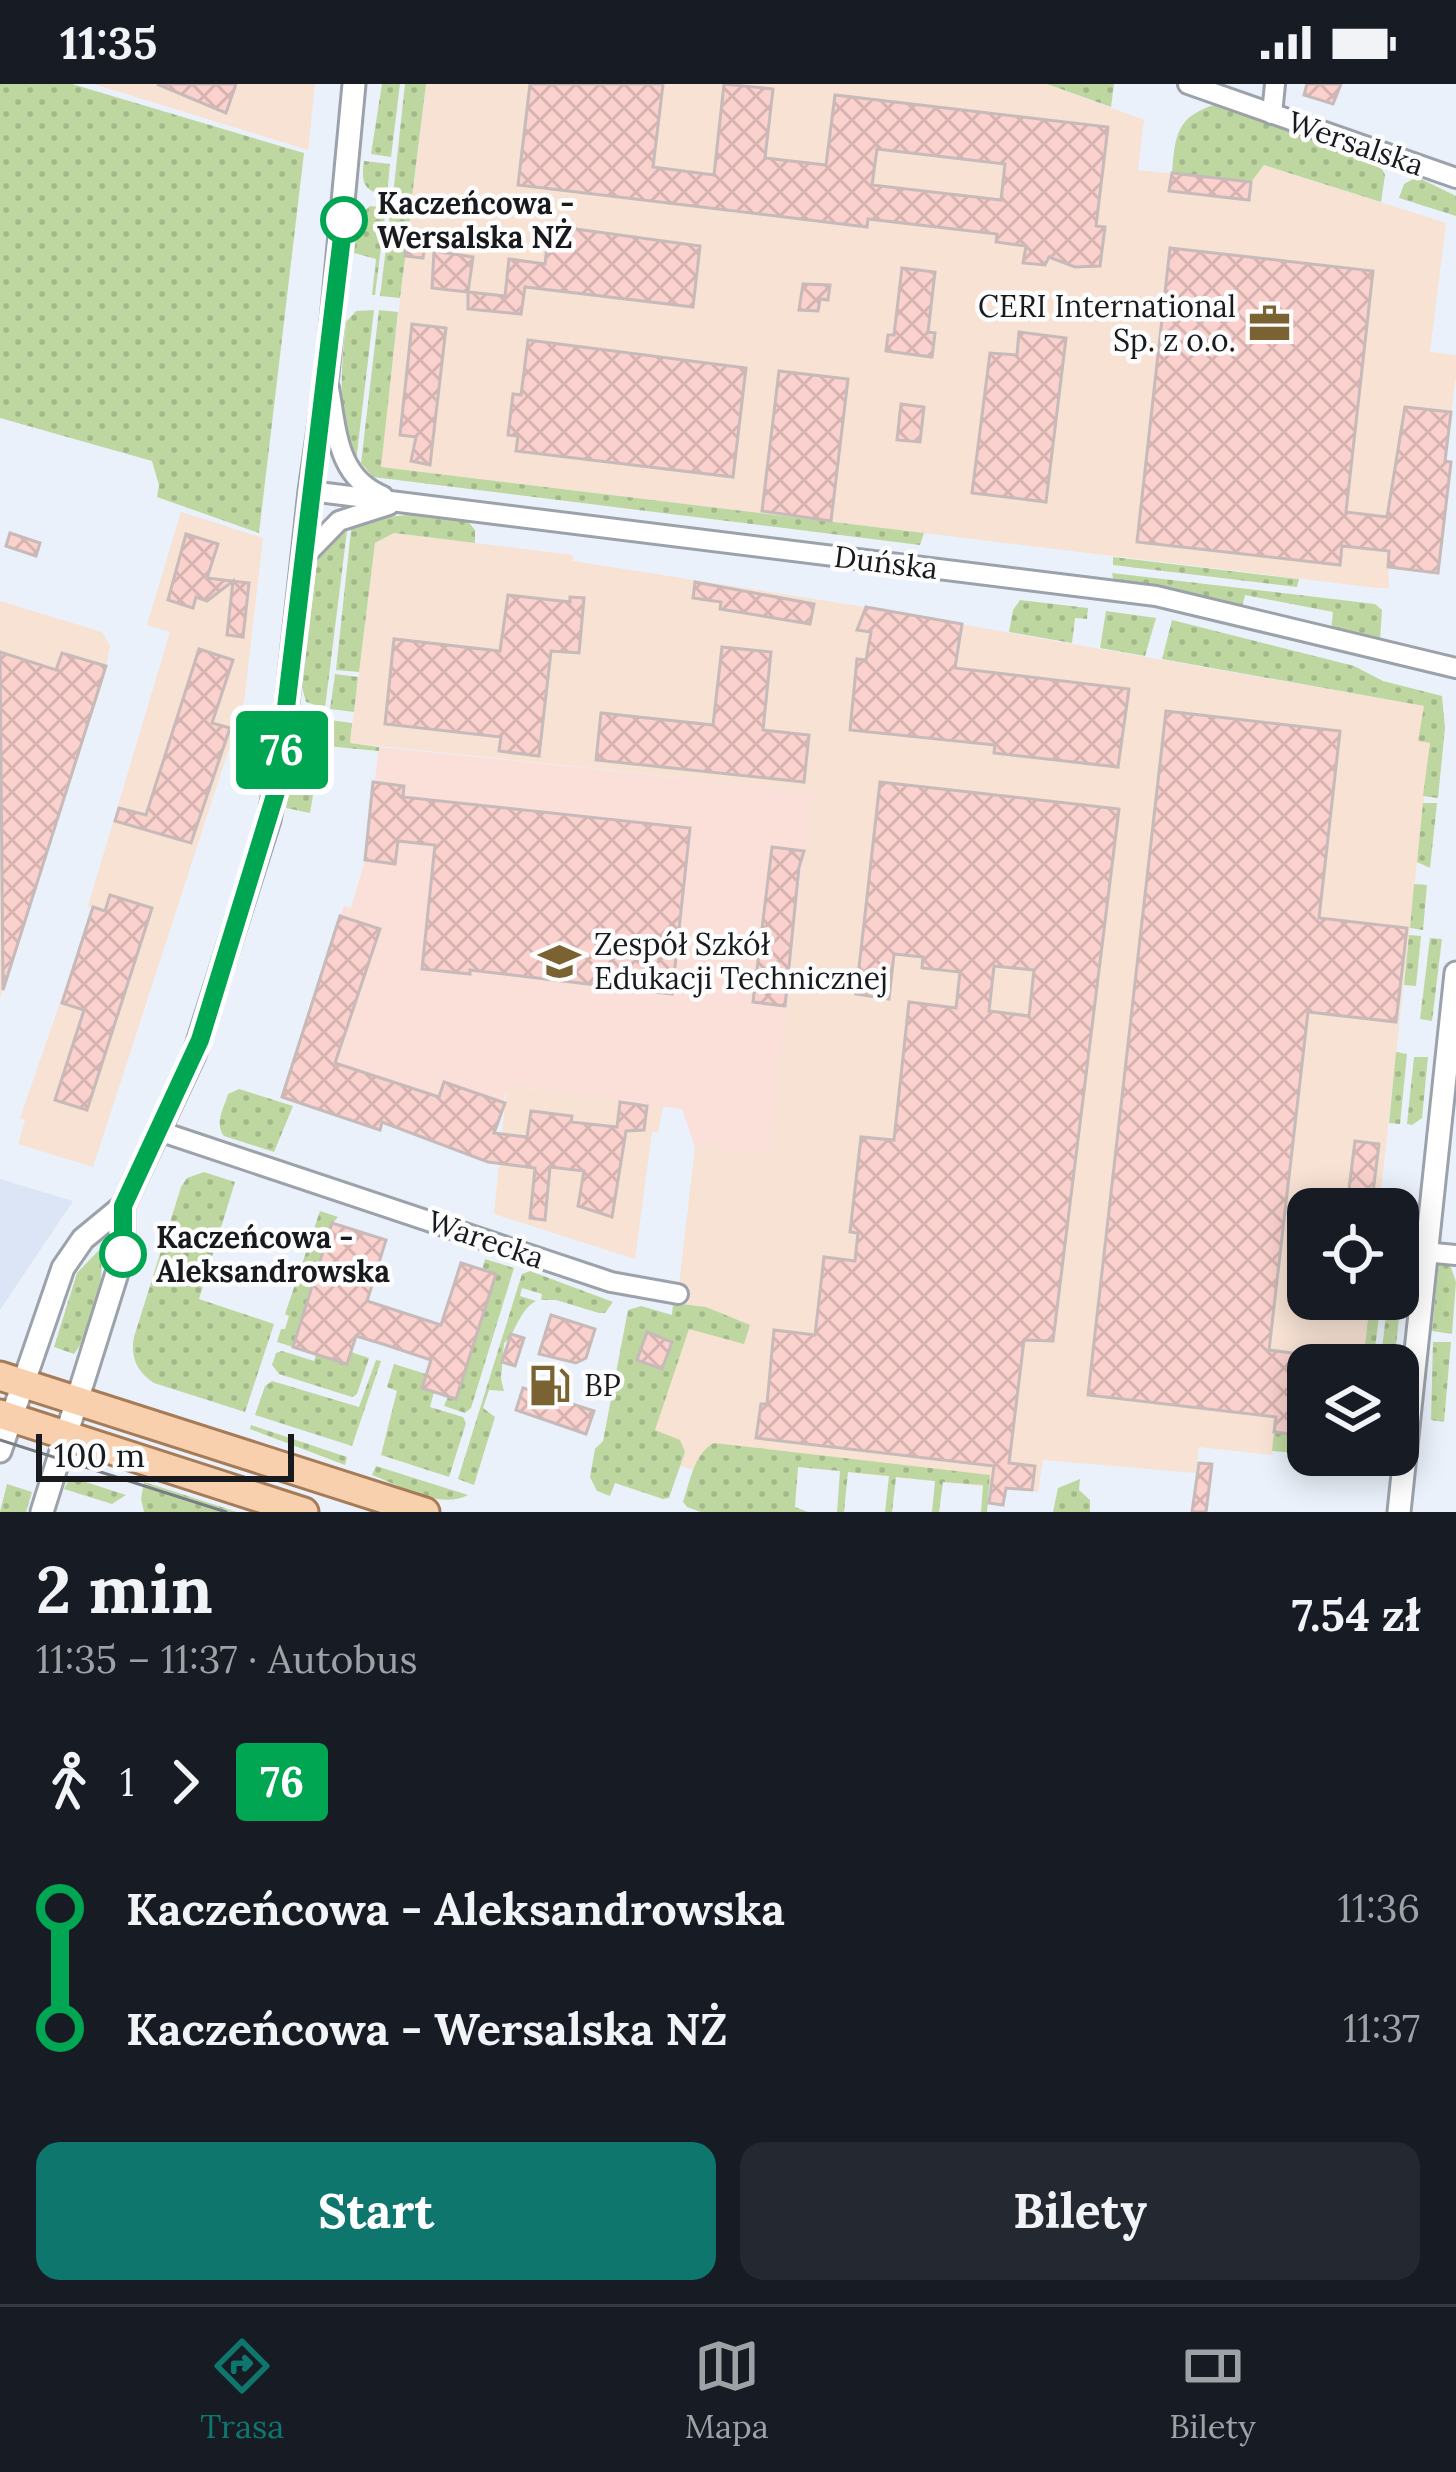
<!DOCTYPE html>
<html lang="pl">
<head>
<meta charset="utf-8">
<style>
	:root { --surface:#171b24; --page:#242831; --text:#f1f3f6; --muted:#9ea1a6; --line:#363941; --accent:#0f766e }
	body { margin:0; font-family:Lora,serif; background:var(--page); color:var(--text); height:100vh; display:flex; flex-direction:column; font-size:45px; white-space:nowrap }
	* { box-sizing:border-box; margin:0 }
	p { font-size:39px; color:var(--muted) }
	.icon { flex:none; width:66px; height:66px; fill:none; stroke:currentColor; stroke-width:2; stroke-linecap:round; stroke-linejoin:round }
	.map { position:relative; height:1428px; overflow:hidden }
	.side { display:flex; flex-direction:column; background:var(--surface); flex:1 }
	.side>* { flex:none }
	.badge { padding:0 24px; border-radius:9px; font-size:42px; line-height:78px }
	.fabs { position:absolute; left:1287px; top:1104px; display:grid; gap:24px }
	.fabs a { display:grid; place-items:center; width:132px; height:132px; border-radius:24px; background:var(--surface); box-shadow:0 6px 30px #0003; font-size:60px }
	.scale { position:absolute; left:36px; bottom:30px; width:258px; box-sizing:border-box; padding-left:12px; border:6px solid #181a1e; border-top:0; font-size:33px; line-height:42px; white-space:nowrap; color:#181a1e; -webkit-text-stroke:9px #fdfdfd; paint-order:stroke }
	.map>.badge { position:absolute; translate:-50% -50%; box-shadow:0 0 0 6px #fff }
	.legs { display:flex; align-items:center; gap:18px; height:132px; padding:0 36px; font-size:39px }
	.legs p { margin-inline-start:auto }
	.head { display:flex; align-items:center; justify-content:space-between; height:204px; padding:0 36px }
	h1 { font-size:66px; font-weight:700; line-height:90px }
	.primary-button { display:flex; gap:24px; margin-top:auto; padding:24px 36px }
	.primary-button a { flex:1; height:138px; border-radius:24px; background:var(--accent); color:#fff; font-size:48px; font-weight:700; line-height:138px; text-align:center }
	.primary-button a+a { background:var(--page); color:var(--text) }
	ul { padding:0 36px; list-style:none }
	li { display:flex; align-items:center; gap:42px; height:120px; font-size:45px }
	li i { display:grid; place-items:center; width:18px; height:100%; margin:0 15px; background:currentColor }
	li i::after { content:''; width:30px; height:30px; margin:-15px; border:9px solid; border-radius:50%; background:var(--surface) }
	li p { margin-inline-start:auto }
	li:first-child i { background:linear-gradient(#0000 50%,currentColor 0) }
	li:last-child i { background:linear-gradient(currentColor 50%,#0000 0) }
	.status { display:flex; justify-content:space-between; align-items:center; height:84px; padding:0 60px; background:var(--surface); direction:ltr }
	.status svg { height:33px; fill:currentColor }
	.tabs { display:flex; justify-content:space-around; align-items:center; height:168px; border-top:3px solid var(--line); background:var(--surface); font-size:33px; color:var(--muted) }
	.tabs a { display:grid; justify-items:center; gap:6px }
	.tabs .current { color:var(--accent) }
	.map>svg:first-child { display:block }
	.built { fill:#dbe5f5 }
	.industrial { fill:#f7e2d4; fill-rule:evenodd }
	.education { fill:#fae0d9 }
	.grass { fill:url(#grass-dots) }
	.building { fill:url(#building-cross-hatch); stroke:#c7bab9; stroke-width:3; fill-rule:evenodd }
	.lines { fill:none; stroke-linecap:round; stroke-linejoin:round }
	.minor-casing { stroke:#9ca2aa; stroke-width:24 }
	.tertiary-casing { stroke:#9ca2aa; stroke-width:27 }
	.primary-casing { stroke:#a67c58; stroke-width:33 }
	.minor { stroke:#fff; stroke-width:18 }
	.tertiary { stroke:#fff; stroke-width:21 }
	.primary { stroke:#f8d0ae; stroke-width:27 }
	.tram { stroke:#797d84; stroke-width:3 }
	.line-1-casing { stroke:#fff; stroke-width:27 }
	.line-1 { stroke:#00a651; stroke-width:18 }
	.stop-1-dot { fill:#fff; stroke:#00a651; stroke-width:6 }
	.labels { text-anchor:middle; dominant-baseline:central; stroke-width:9; stroke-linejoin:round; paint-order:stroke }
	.street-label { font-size:30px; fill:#181a1e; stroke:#fdfdfd }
	.stop-label { font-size:30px; font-weight:bold; fill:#181a1e; stroke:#fdfdfd; text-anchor:start }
	.poi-label { font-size:30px; fill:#181a1e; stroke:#fdfdfd; text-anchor:start }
</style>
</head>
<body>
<div class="status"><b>11:35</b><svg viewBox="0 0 49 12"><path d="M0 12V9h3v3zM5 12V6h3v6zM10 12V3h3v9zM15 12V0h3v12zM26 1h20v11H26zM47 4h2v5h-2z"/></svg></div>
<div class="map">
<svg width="1456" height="1428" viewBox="0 0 1456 1428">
	<defs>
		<pattern id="grass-dots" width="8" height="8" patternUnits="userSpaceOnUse" patternTransform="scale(3)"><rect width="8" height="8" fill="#bed7a1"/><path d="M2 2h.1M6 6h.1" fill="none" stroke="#a3b88a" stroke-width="1.8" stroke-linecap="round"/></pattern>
		<pattern id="building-cross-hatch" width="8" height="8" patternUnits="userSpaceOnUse" patternTransform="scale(3)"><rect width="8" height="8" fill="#fad1cd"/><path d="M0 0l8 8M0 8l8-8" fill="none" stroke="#d6b3b0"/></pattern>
	</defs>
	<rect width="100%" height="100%" fill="#eaf1fa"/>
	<!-- built -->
	<path class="built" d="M0,1095l73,22 -73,109z"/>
	<!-- industrial -->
	<g class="industrial">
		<path d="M94,0h221l-7,66z"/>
		<path d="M426,0h621l97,36 -6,50 112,12 14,-17 182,58 -16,129 26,3v21l-11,84 6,2 -13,111 -50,-6 1,21h-12l-997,-121zM897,224l33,4 -37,33z"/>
		<path d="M181,428l82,26 -19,164 -151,465 -75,-23 7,-24 -5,-2 73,-210 -5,-2 82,-274 -23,-7z"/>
		<path d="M394,449l179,22v6l279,44 572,101 6,37 -51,466h-71v90h64l-8,66h-56v71l-33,-3 -3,22 -73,-8 -3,26 -153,-13 -5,32 -240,-25 -9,34 -173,-56 59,-125 20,-173 74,5 44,-361 -463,-48 25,-200z"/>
		<path d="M0,517l102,31 8,14 -8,39 -102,314z"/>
		<path d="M507,1001l156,21 -5,26h-6l-17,127 -141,-45z"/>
	</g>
	<!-- education -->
	<path class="education" d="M379,663l434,44 -44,362 -74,-6 -13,-38 -174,-24 -23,76 -102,-38 -3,7 -61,-20 -28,-43 49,-151 4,-10 7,2 14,-48z"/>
	<!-- grass -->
	<g class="grass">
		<path d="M0,0h72l232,69 -45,380 -102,-36 2,-12 -7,-24 -152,-43z"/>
		<path d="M382,0h18l-9,73 -20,-3z"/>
		<path d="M405,0h21l-14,113 -19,-2z"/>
		<path d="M1047,0h67l-3,23z"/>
		<path d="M1217,20l161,56 7,15 -4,27 -117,-37 -13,17 -79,-9c3,-37 4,-57 45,-69z"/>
		<path d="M364,77l26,3 -3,31c-24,-3 -26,-13 -23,-34z"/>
		<path d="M1417,93l39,19v20l-57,-18 5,-14z"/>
		<path d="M370,122l16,2 -11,87h-3l4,-36 -22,-6 4,-36z"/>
		<path d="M391,124l20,2 -11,88 -20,-2z"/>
		<path d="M374,226l-19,160c-17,-52 -15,-94 -9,-148l10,-11z"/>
		<path d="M379,226l19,2 -17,155 543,66 -4,12 -547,-68 -12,-14z"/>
		<path d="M415,430l51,5 9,11v13l-81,-10 -19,10 -16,129 -23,-2 16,-149z"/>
		<path d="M348,439l-23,185 -19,-6 -4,-15 16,-133z"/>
		<path d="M1113,473l185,22h1l-2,8 -184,-22z"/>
		<path d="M1112,489l263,31 7,6 -2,30 -49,-9 2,-19 -88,-17 -3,13 -85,-20 -43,-6z"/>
		<path d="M1020,516l68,8 -1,11 -12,-1 -3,25 -63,-11 4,-22z"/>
		<path d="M1106,527l50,7 -11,38 -45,-8z"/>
		<path d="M1172,536l182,46 29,15 59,15 3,32 -7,70 -15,-2 7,-53 -12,-2 6,-35 -262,-47z"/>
		<path d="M335,590l23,3 -4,35 -24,-3z"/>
		<path d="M307,634l17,2 -3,25 -16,-2 -7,-8 1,-12z"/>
		<path d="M329,636l23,3 -2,20 29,4v4l-53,-5z"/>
		<path d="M301,672l18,3 -9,54 -24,-5 9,-49z"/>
		<path d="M1423,719h14l-7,65 -13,-6z"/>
		<path d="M1414,800l13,1 -4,45 -13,-2z"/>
		<path d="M1409,851l12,1 -5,50 -12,-1z"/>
		<path d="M1430,854l12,1 -10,82 -12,-2z"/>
		<path d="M1396,968l11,2 -7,70 -11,-1z"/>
		<path d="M1414,973h14l-6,61 -10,7 -5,-1z"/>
		<path d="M239,1005l54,17 -19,46 -50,-16c-10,-13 0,-28 4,-42z"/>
		<path d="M204,1088l31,10 -36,117 75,25 -29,88 -91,-29c-17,-11 -24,-26 -20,-46l47,-150 6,-9z"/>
		<path d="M1398,1125l13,2 -15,134 -3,20h-13l8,-66h10z"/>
		<path d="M320,1127l18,6 -6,7 -39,123 -16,-5 4,-13h4l4,-13 -4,-2z"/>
		<path d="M99,1166c8,33 -5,77 -25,104l-20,-7 23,-74z"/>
		<path d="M485,1175l29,9 -43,140 -6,5 -21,-7 4,-10 9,2 38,-123 -13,-5z"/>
		<path d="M1439,1177l10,1 7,20 -4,52 -20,-3z"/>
		<path d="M530,1187l83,31 -8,11h-6l-43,-13h-15l1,-6 -20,-6 -2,8 16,5c-18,10 -20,33 -32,42l-3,36 3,12 -15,-1 -6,18 12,9 -21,68 -16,-6 64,-205z"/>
		<path d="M1370,1215h11l-8,66h-10z"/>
		<path d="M673,1219l33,4 44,18 -6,19 -55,-15 -34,101 25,10 5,12 -16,46 -6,1 -48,-16 -5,13 -13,-5 -7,-14 5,-28 8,-8 25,-131 13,-4 31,9z"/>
		<path d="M1433,1258h18l-7,80 -13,-2z"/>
		<path d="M282,1267l32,10 2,-6 30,9 5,-12 18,6 -12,36 -5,3 -73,-23 -7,-9 4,-12z"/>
		<path d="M376,1276l5,1 -29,85 -97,-31 10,-29 7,-5 87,26z"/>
		<path d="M394,1280l32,10 -4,14 12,4 -4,15 33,10 3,6 -17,54 -68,-22 16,-64 -10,-4z"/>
		<path d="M251,1341l96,32 -2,8 -95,-36z"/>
		<path d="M1274,1348l34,4v18l-36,-3z"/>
		<path d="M714,1359l276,32 -3,37h-6l2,-27 -40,-3 -4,30h-7l3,-31 -39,-4 -4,35h-7l4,-36 -41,-4 -4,40h-7l3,-41 -42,-4 -3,40 13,5h-107l-14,-5 -4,-5c7,-20 11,-49 31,-59z"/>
		<path d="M376,1382l92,29c-29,15 -67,-9 -96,-20z"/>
		<path d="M70,1393l56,18 -14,9 -48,-15z"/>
		<path d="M1080,1395l-1,11 11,10v12h-37l5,-24z"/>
		<path d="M144,1398l10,3 83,27h-93l-3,-13z"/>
		<path d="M7,1400l25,8 -6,20h-26z"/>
	</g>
	<!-- building -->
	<g class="building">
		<path d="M157,0h79l-10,29z"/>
		<path d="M530,0h133l-10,83 61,8 10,-91 49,5 -8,69 61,7 9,-70 273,32 -12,99 9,1 -5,39 -25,1 -26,-10 -4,8 -22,-2 3,-17 -30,-4 1,-8 -129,-15 -1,8 -349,-42zM877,65l128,15 -4,36 -129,-15z"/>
		<path d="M1307,0h34l-8,20 -29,-9z"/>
		<path d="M1172,89l79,9 -2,18 -80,-9z"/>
		<path d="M561,143l139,19 -7,61 -168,-20 -4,27 -53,-5v-17l37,4 4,-37 36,5 2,-17 11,2z"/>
		<path d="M407,157l18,2 -2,15 -18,-2z"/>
		<path d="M1170,164l203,23 -27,241 41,5 18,-110 46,5 -6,49 6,1 -13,111 -50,-6 1,-16 -47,-5 -2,19 -203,-23z"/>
		<path d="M434,167l39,6 -5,35 -36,-4z"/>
		<path d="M902,184l33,4 -7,60 7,1 -3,24 -46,-6 2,-16h6z"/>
		<path d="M803,200l27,1 -2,15 -8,-1 -2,12 -19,-1z"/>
		<path d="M412,240l34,4 -16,137 -19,-4 5,-24 -16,-2z"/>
		<path d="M1019,248l47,6 -20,164 -74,-9 18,-140 27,2z"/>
		<path d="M528,256l218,28 -13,109 -217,-26 2,-15 -10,-1 5,-41 8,1z"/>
		<path d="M779,287l69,8 -17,142 -69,-10z"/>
		<path d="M901,320l23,3 -4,35 -23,-2z"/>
		<path d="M10,449l30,10 -4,13 -30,-10z"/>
		<path d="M186,450l32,10 -11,34 42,5 -6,54 -16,-2 6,-54 -26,20 -11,-4 -3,11 -25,-8z"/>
		<path d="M695,498l119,22 -4,20 -90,-15 1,-7 -28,-4z"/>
		<path d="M508,511l62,7v-5l14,1 -5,55 -28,-2 -12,105 -40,-5 2,-14 -116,-13 9,-85 106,12z"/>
		<path d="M866,523l96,17 -7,44 174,21 -11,78 -124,-14 1,-8 -145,-15 7,-71 9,1 5,-28 -14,-2z"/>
		<path d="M722,563l49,5 -8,78 46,5 -5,47 -208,-22 5,-47 112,12z"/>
		<path d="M199,565l34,11 -21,63 18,5 -39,115 -76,-22 4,-13 27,7z"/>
		<path d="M0,568l56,18 6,-17 44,13 -103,324z"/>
		<path d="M1166,627l174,20 -21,187 88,10 -11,94 -88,-10 -39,338 31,4 -8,80 -18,-2 2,-15 -188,-22z"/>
		<path d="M373,698l31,4 -1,11 287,31 -18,166 -202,-24v4l-48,-5 13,-124 -37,-4 -3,23 -30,-4z"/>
		<path d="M880,698l239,27 -66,532 -29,-1 -15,123 26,3 -3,24 -26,-2 -3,17 -14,-2 5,-37 -238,-28 5,-34h6l7,-74 41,5 9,-78 31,4 3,-28 -8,-1 11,-95 33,3 15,-138 47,6 4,-36 -38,-4 1,-11 -29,-3 -5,45 -33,-5zM994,882l40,4 -5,46 -40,-5z"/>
		<path d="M772,763l32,4 -5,16 -14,139 -32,-4z"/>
		<path d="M110,811l42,13 -65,202 -32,-10 29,-90 -22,-7 31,-96 12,4z"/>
		<path d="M340,832l40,13 -45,134 104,34 5,-15 61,21 -11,30 33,4 4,-26 41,5 -1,6 46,5 3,-25 27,4 -3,24 -18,1 -14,86 -34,-11 6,-35 -34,-4 -5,53 -15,-2 5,-50 -47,-6 -106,-40 -2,8 -98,-33z"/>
		<path d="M1355,1057l24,3 -8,65h-16l2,-19 -8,-1z"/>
		<path d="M332,1139l54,17 -19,61 74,24 20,-62 35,11 -40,125 -34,-11 9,-28 -45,-15 -30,-9 -9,28 -54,-17z"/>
		<path d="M551,1231l44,14 -9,29 -10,5 -37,-9z"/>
		<path d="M647,1248l25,10 -10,27 -25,-9z"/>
		<path d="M511,1250l13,4 -9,28 -13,-4z"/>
		<path d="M523,1304l71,23 -8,23 -70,-24z"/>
		<path d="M1199,1379l13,1 -6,48h-14z"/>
	</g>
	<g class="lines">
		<defs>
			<g id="minor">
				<path d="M1188,0l268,94"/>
				<path d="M1272,30l3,-30"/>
				<path d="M329,304c8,44 8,89 54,108"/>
				<path d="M310,407l846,105 300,72"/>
				<path d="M303,474l36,-37 50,-16"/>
				<path d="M159,1047l452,151 67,12"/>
				<path d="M1424,1168l32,3"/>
			</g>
			<g id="tertiary">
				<path d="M0,1367l63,-183 20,-29 40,-33 71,-151 75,-235 13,-72 28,-257 17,-117 27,-290"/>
				<path d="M42,1428l81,-258v-48"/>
				<path d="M1399,1428l57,-539"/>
			</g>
			<g id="primary">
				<path d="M0,1292l425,136"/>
				<path d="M0,1330l304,98"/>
			</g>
		</defs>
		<!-- minor casing -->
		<use href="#minor" class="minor-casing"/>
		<!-- tertiary casing -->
		<use href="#tertiary" class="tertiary-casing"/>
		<!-- primary casing -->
		<use href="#primary" class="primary-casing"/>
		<!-- minor -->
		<use href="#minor" class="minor"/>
		<!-- tertiary -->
		<use href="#tertiary" class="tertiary"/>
		<!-- primary -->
		<use href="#primary" class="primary"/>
		<!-- tram -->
		<path class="tram" d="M0,1356l226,72"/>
	</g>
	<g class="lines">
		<defs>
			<path id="line-1" d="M123,1170v-48l77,-166 76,-248 68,-572"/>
		</defs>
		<!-- line-1 casing -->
		<use href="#line-1" class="line-1-casing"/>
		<!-- line-1 -->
		<use href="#line-1" class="line-1"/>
	</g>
	<!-- icons -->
	<defs>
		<symbol id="office-bare" viewBox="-9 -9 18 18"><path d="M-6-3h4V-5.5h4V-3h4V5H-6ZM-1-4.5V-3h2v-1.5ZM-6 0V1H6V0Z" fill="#7b6233" stroke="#fdfdfd" stroke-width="2.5" paint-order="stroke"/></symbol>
		<symbol id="school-bare" viewBox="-9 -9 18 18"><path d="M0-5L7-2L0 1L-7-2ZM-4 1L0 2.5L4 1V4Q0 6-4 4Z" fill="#7b6233" stroke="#fdfdfd" stroke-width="2.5" paint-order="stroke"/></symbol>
		<symbol id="fuel-bare" viewBox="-9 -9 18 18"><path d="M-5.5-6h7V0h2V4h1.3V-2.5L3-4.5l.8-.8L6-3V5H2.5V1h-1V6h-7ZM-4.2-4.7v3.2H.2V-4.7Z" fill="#7b6233" stroke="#fdfdfd" stroke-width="2.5" paint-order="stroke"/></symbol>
	</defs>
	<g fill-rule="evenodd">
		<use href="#office-bare" x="1240" y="210" width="59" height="59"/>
		<use href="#school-bare" x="530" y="848" width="59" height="59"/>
		<use href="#fuel-bare" x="520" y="1272" width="59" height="59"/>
	</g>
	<!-- markers -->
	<g class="stop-1-dot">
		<circle cx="344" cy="136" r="21"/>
		<circle cx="123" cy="1170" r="21"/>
	</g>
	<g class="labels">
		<!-- street labels -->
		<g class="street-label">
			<text transform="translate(1356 59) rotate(19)">Wersalska</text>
			<text transform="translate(886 478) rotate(7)">Duńska</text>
			<text transform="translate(486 1155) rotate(19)">Warecka</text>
		</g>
		<!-- stop labels -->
		<g class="stop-label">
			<text x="377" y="119">Kaczeńcowa -<tspan x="377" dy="34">Wersalska NŻ</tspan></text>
			<text x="156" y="1153">Kaczeńcowa -<tspan x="156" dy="34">Aleksandrowska</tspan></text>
		</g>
		<!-- poi labels -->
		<g class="poi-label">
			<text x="1236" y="222" text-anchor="end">CERI International<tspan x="1236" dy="34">Sp. z o.o.</tspan></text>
			<text x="594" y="860">Zespół Szkół<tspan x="594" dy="34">Edukacji Technicznej</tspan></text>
			<text x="584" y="1301">BP</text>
		</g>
	</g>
</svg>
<div class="fabs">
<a><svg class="icon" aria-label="locate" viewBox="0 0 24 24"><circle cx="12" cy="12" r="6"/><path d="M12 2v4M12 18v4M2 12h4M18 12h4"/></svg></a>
<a><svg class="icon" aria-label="layers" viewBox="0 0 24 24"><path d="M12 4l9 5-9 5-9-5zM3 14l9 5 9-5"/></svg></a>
</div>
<div class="scale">100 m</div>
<b class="badge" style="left:282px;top:666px;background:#00a651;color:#fff">76</b>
</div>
<section class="side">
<div class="head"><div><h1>2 min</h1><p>11:35 – 11:37 · Autobus</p></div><b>7.54 zł</b></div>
<div class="legs"><svg class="icon" aria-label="walk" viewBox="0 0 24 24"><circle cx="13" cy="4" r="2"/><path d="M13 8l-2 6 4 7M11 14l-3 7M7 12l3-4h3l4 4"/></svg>1<svg class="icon" aria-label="forward" viewBox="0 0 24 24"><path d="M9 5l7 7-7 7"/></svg><b class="badge" style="background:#00a651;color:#fff">76</b></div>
<ul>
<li><i style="color:#00a651"></i><b>Kaczeńcowa - Aleksandrowska</b><p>11:36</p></li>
<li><i style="color:#00a651"></i><b>Kaczeńcowa - Wersalska NŻ</b><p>11:37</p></li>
</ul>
<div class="primary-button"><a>Start</a><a>Bilety</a></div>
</section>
<nav class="tabs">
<a class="current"><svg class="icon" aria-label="directions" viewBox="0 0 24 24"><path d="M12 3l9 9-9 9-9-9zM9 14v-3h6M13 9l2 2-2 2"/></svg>Trasa</a>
<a><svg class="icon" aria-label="map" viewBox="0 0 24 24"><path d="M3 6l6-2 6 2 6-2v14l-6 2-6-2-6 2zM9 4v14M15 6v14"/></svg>Mapa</a>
<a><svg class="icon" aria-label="tickets" viewBox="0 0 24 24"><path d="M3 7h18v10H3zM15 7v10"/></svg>Bilety</a>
</nav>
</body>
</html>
